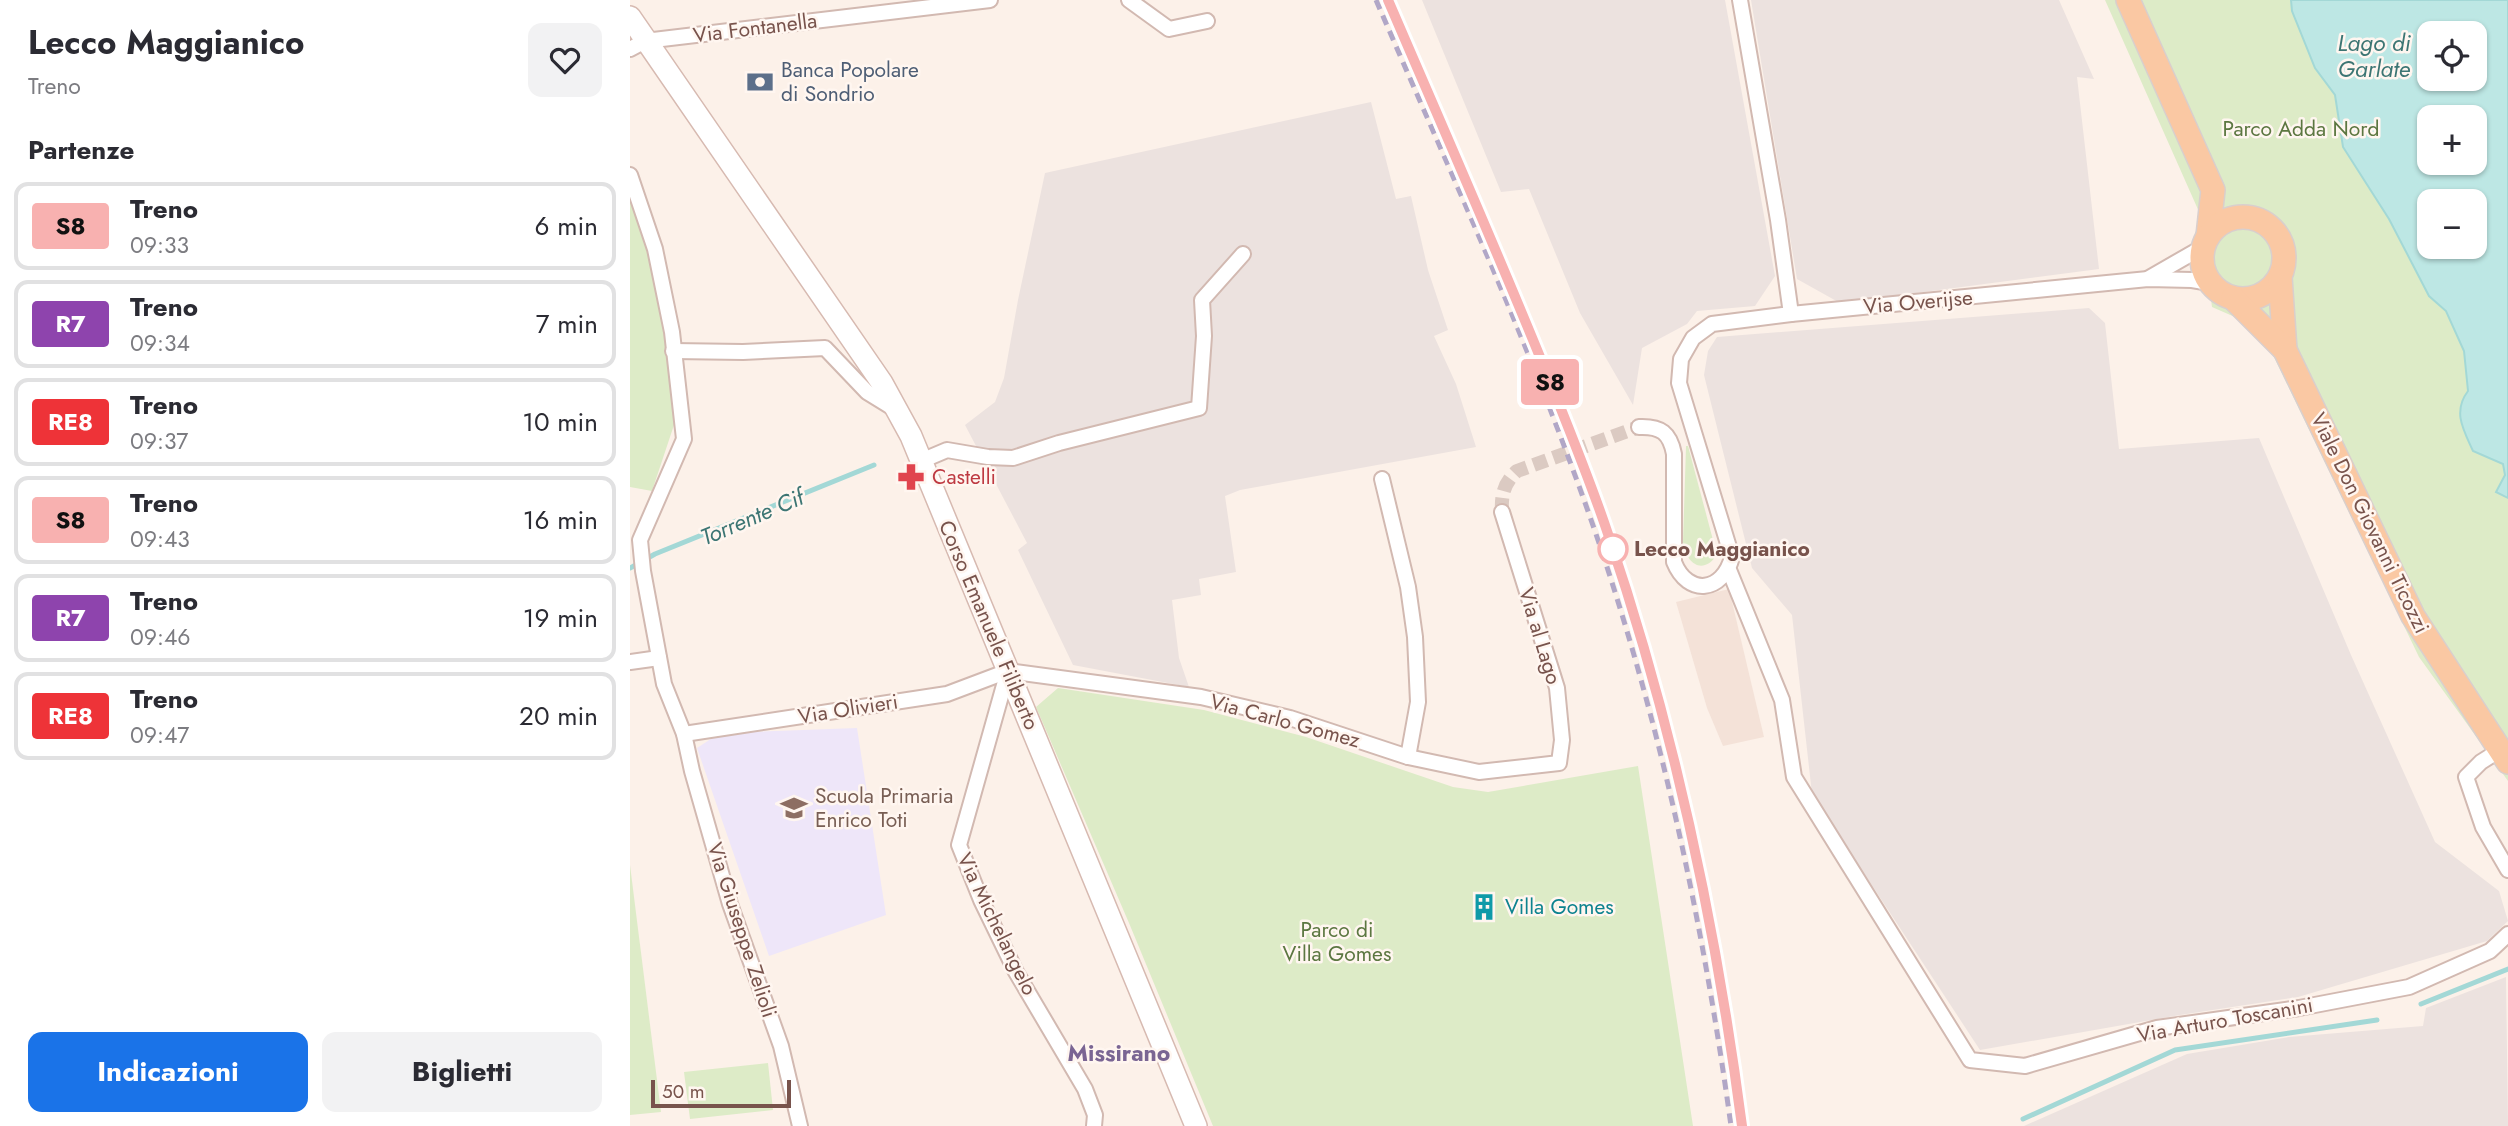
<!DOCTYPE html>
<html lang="it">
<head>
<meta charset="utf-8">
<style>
	:root { --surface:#fff; --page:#f2f2f3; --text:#2b2b33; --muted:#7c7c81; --line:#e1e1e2; --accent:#1a73e8 }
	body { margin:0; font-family:Jost,sans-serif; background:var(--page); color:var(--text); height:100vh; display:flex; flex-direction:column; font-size:26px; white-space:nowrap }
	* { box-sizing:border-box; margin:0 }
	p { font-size:23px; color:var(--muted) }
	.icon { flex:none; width:38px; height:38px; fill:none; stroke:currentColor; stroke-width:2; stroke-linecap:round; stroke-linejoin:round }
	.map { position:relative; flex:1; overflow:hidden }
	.drawer { display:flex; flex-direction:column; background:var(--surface); width:630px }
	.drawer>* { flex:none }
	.badge { padding:0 14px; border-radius:5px; font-size:24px; line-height:46px }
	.fabs { position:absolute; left:1787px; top:21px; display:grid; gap:14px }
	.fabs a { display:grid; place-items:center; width:70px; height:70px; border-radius:14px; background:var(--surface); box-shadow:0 2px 5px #0004; font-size:35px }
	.scale { position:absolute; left:21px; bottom:18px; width:140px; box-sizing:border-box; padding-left:7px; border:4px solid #78534c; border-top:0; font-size:19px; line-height:24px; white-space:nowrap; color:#78534c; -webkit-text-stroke:5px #fff6f0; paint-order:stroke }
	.map>.badge { position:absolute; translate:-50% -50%; box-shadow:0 0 0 4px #fff }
	h2 { padding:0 28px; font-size:26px; line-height:63px }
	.round { display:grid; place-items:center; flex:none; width:74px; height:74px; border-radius:14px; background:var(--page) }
	.head { display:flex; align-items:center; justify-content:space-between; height:119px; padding:0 28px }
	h1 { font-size:33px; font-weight:700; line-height:52px }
	.button { display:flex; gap:14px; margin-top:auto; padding:14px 28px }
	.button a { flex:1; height:80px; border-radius:14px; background:var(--accent); color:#fff; font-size:28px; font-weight:700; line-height:80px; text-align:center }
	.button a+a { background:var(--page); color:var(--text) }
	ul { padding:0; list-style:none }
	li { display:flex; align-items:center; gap:21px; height:88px; margin:0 14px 10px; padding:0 14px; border:4px solid var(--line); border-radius:14px }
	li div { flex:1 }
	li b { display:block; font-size:26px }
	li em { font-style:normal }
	li .badge { min-width:77px; font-weight:700; text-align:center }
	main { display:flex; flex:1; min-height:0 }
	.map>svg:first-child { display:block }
	.residential { fill:#f4e2d8 }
	.industrial { fill:#ece2df }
	.education { fill:#eee6f9 }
	.green { fill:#ddebc7; fill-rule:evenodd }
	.water { fill:#bde7e4; stroke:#a3d8d6; stroke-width:2; fill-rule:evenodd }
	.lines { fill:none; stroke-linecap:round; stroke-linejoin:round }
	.stream { stroke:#a3d8d6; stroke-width:5 }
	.minor-tunnel { stroke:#dbcac2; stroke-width:14; stroke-dasharray:14 7; stroke-linecap:butt }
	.minor-casing { stroke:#d2b9b1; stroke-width:18 }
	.secondary-casing { stroke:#d7bab1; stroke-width:24 }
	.primary-casing { stroke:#d9cfcd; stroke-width:26 }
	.minor { stroke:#fff; stroke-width:14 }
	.secondary { stroke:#fff; stroke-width:21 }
	.primary { stroke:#fac8a3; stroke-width:23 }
	.rail { stroke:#b1a7c7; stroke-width:5; stroke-dasharray:10 7; stroke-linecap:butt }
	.line-casing { stroke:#fff; stroke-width:16 }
	.line { stroke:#f8b1b0; stroke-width:10 }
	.stop-dot { fill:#fff; stroke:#f8b1b0; stroke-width:3.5 }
	.labels { text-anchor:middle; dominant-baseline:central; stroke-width:5; stroke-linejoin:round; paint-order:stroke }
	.street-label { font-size:21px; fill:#78534c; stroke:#fff6f0 }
	.service-label { font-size:21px; fill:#4e5e75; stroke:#fff6f0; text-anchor:start }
	.park-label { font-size:21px; fill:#5c7741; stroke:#fff6f0 }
	.health-label { font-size:21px; fill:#be3a42; stroke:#fff6f0; text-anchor:start }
	.stop-label { font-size:21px; font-weight:bold; fill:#78534c; stroke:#fff6f0; text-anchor:start }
	.education-label { font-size:21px; fill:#785e54; stroke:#fff6f0; text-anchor:start }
	.culture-label { font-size:21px; fill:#0d838f; stroke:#fff6f0; text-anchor:start }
	.water-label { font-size:23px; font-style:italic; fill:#3c7573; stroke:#fff6f0 }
	.neighbourhood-label { font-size:23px; font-weight:bold; fill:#7a6593; stroke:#fff6f0 }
</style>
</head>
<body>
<main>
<section class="drawer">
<div class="head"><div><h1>Lecco Maggianico</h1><p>Treno</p></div><a class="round"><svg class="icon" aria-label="heart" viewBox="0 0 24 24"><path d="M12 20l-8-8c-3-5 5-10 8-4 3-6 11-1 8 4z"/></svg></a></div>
<h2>Partenze</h2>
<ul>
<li><span class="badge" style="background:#f8b1b0;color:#111">S8</span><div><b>Treno</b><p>09:33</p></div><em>6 min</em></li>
<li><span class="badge" style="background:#8e44ad;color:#fff">R7</span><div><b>Treno</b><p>09:34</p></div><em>7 min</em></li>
<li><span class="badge" style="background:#ee3338;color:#fff">RE8</span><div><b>Treno</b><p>09:37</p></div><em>10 min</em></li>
<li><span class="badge" style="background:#f8b1b0;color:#111">S8</span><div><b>Treno</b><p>09:43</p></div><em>16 min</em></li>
<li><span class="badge" style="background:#8e44ad;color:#fff">R7</span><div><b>Treno</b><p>09:46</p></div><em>19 min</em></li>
<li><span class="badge" style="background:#ee3338;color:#fff">RE8</span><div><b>Treno</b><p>09:47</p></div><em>20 min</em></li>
</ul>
<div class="button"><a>Indicazioni</a><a>Biglietti</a></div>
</section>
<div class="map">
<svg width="1878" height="1126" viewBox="0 0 1878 1126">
	<rect width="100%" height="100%" fill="#fcf1e9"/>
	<!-- residential -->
	<path class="residential" d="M1099,589l35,148 -41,9 -16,-38 -31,-106z"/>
	<!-- industrial -->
	<g class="industrial">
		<path d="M792,0h303l50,276 -20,30 -58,5 -10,13 -45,24 -9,57 -53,-92 -51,-124 -28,3z"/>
		<path d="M1121,0h308l35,79 -17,-2 22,192 -259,34 -43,-24z"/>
		<path d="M741,102l25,97 15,-3 17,74 20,60 -14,6 22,48 20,63 -236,43 -15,6 11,76 -37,7 2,16 -29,5 7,58 10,29 -116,-22 -55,-115 9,-7 -62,-118 30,-23 9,-24 14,-78 27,-127z"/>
		<path d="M1459,308l16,15 14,126 140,-11 92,217 84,187 64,49 9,30 -21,20 -189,56 -118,18 -200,35 -168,-256 -20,-179 -40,-47 -48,-193 4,-24 9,-14z"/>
		<path d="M1876,977l2,149h-484l163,-72 102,-17 134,-11 3,-18z"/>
	</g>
	<!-- education -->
	<path class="education" d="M227,728l29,187 -117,41 -72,-208 23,-15z"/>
	<!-- green -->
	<g class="green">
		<path d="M1475,0h403v781l-89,-124 -159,-329 -48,-21 -12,-93zM1799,33h45v46h-45zM1799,117h45v46h-45zM1799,201h45v46h-45z"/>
		<path d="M0,165l39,139 16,88 -33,99 -22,-4z"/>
		<path d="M1056,446h2l29,109c-15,21 -31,8 -34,-13z"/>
		<path d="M428,688l146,22 102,27 147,50 35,5 150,-26 55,360h-480l-84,-203 -93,-216z"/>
		<path d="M0,865l31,247 -31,3z"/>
		<path d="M138,1063l5,47 -83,9 -6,-47z"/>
	</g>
	<!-- water -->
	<path class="water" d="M1661,0h217v498l-12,-6 9,-17 -2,-11 -30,-13c-9,-20 -21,-39 -5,-60l-4,-40 -18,-40 -17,-15 -40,-77 -46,-72 -8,-52 -20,-27 -23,-57zM1799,33h45v46h-45zM1799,117h45v46h-45zM1799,201h45v46h-45z"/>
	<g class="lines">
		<!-- stream -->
		<g class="stream">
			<path d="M0,568l25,-14 219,-89"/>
			<path d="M1791,1004l87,-35"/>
			<path d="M1393,1119l152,-69 202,-30"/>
		</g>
		<!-- minor-tunnel -->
		<path class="minor-tunnel" d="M872,512c-1,-17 2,-29 15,-41l122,-44"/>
		<defs>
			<g id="minor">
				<path d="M499,0l40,29 38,-8"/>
				<path d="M1110,0l38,220 13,94"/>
				<path d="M0,49l15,-8 345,-41"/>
				<path d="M0,175l25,74 17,83 12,107 -44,101 3,31 21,113 20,50 8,37 38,133 51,142 19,80"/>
				<path d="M1519,278l54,-31"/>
				<path d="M43,351l70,1 82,-4 42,44 26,16"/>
				<path d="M1009,427c22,-1 31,6 35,27v108c14,35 49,30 58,-5l-53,-174 2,-24 12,-21 19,-14 79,-10 357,-35 44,1 18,3"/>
				<path d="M291,461l26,-11 41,7 25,1 46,-15 140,-35 5,-72 -2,-36 41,-46"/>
				<path d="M752,479l26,108 7,50 3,65 -10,55"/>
				<path d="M1099,570l53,130 12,77 176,283 55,6 132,-38 142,-20 110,-21 81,-36 18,-17"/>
				<path d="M0,662l29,-4"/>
				<path d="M378,671l-49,174 22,55 35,72 69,117 10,26 -1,11"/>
				<path d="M54,734l263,-40 61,-23 193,26 89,21 118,39 71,15 80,-9 3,-23 -5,-52 -55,-176"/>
				<path d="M1870,750l-19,12 -15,15 17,50 25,43"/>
			</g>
			<path id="secondary" d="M0,17l252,366 29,53 285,690"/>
			<g id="primary">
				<path d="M1498,0l85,190 -5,46"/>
				<circle cx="1613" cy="258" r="41"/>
				<path d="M1650,277l5,73"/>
				<path d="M1603,298l52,52 128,266 95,146"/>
			</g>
		</defs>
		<!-- minor casing -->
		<use href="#minor" class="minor-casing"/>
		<!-- secondary casing -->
		<use href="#secondary" class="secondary-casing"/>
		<!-- primary casing -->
		<use href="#primary" class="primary-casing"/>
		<!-- minor -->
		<use href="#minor" class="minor"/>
		<!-- secondary -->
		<use href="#secondary" class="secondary"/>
		<!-- primary -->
		<use href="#primary" class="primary"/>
		<!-- rail -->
		<g class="rail">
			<path d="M746,0c68,158 141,316 200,478 77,208 125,429 155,648"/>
			<path d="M758,0c53,124 108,248 158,373 22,53 44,106 62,161 65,191 108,392 134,592"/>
		</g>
	</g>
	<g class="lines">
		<defs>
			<path id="line" d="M758,0c55,128 111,255 163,384 20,50 40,99 57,150 65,191 108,392 134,592"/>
		</defs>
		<!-- line casing -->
		<use href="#line" class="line-casing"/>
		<!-- line -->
		<use href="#line" class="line"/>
	</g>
	<!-- icons -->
	<defs>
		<symbol id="bank-bare" viewBox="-9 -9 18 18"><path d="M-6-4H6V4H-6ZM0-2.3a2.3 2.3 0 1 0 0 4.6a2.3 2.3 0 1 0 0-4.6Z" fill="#5c6f8a" stroke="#fff6f0" stroke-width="2.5" paint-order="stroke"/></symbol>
		<symbol id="pharmacy-bare" viewBox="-9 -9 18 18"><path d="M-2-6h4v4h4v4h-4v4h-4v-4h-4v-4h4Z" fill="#e0444e" stroke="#fff6f0" stroke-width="2.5" paint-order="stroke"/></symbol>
		<symbol id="school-bare" viewBox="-9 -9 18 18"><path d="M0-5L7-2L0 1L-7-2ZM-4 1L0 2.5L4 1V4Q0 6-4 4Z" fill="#8d6e63" stroke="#fff6f0" stroke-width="2.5" paint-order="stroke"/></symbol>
		<symbol id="building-bare" viewBox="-9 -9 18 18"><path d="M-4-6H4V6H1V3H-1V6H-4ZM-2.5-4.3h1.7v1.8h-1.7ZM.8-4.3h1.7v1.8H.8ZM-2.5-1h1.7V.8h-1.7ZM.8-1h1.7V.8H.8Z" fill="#0f9aa8" stroke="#fff6f0" stroke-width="2.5" paint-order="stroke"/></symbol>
	</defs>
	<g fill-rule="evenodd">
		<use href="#bank-bare" x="111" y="63" width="38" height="38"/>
		<use href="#pharmacy-bare" x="262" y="458" width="38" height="38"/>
		<use href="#school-bare" x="145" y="789" width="38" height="38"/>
		<use href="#building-bare" x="835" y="888" width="38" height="38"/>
	</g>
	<!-- markers -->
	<circle class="stop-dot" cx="983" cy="549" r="14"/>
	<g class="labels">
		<!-- street labels -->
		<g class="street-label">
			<text transform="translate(125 28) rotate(-7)">Via Fontanella</text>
			<text transform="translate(1288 302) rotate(-5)">Via Overijse</text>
			<text transform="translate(1740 523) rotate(64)">Viale Don Giovanni Ticozzi</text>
			<text transform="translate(359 625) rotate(67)">Corso Emanuele Filiberto</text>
			<text transform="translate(910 636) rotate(73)">Via al Lago</text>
			<text transform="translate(218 709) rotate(-9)">Via Olivieri</text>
			<text transform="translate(655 721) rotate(15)">Via Carlo Gomez</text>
			<text transform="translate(367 924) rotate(64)">Via Michelangelo</text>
			<text transform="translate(112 930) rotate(72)">Via Giuseppe Zelioli</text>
			<text transform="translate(1595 1020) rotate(-10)">Via Arturo Toscanini</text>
		</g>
		<!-- service labels -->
		<g class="service-label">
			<text x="151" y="70">Banca Popolare<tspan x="151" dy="24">di Sondrio</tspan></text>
		</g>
		<!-- park labels -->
		<g class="park-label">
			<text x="1671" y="129">Parco Adda Nord</text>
			<text x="707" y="930">Parco di<tspan x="707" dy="24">Villa Gomes</tspan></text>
		</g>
		<!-- health labels -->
		<g class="health-label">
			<text x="302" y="477">Castelli</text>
		</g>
		<!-- stop labels -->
		<g class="stop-label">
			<text x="1004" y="549">Lecco Maggianico</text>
		</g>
		<!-- education labels -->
		<g class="education-label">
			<text x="185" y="796">Scuola Primaria<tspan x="185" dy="24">Enrico Toti</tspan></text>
		</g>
		<!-- culture labels -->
		<g class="culture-label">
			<text x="875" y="907">Villa Gomes</text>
		</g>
		<!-- water labels -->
		<g class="water-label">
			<text x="1744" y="43">Lago di<tspan x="1744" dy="26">Garlate</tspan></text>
			<text transform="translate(122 517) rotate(-23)">Torrente Cif</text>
		</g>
		<!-- neighbourhood labels -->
		<g class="neighbourhood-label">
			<text x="489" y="1053">Missirano</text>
		</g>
	</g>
</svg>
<div class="fabs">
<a><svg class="icon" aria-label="locate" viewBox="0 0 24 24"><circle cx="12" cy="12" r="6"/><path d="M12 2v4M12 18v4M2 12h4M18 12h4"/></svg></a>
<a>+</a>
<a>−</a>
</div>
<div class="scale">50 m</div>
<b class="badge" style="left:920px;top:382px;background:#f8b1b0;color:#111">S8</b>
</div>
</main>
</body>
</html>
